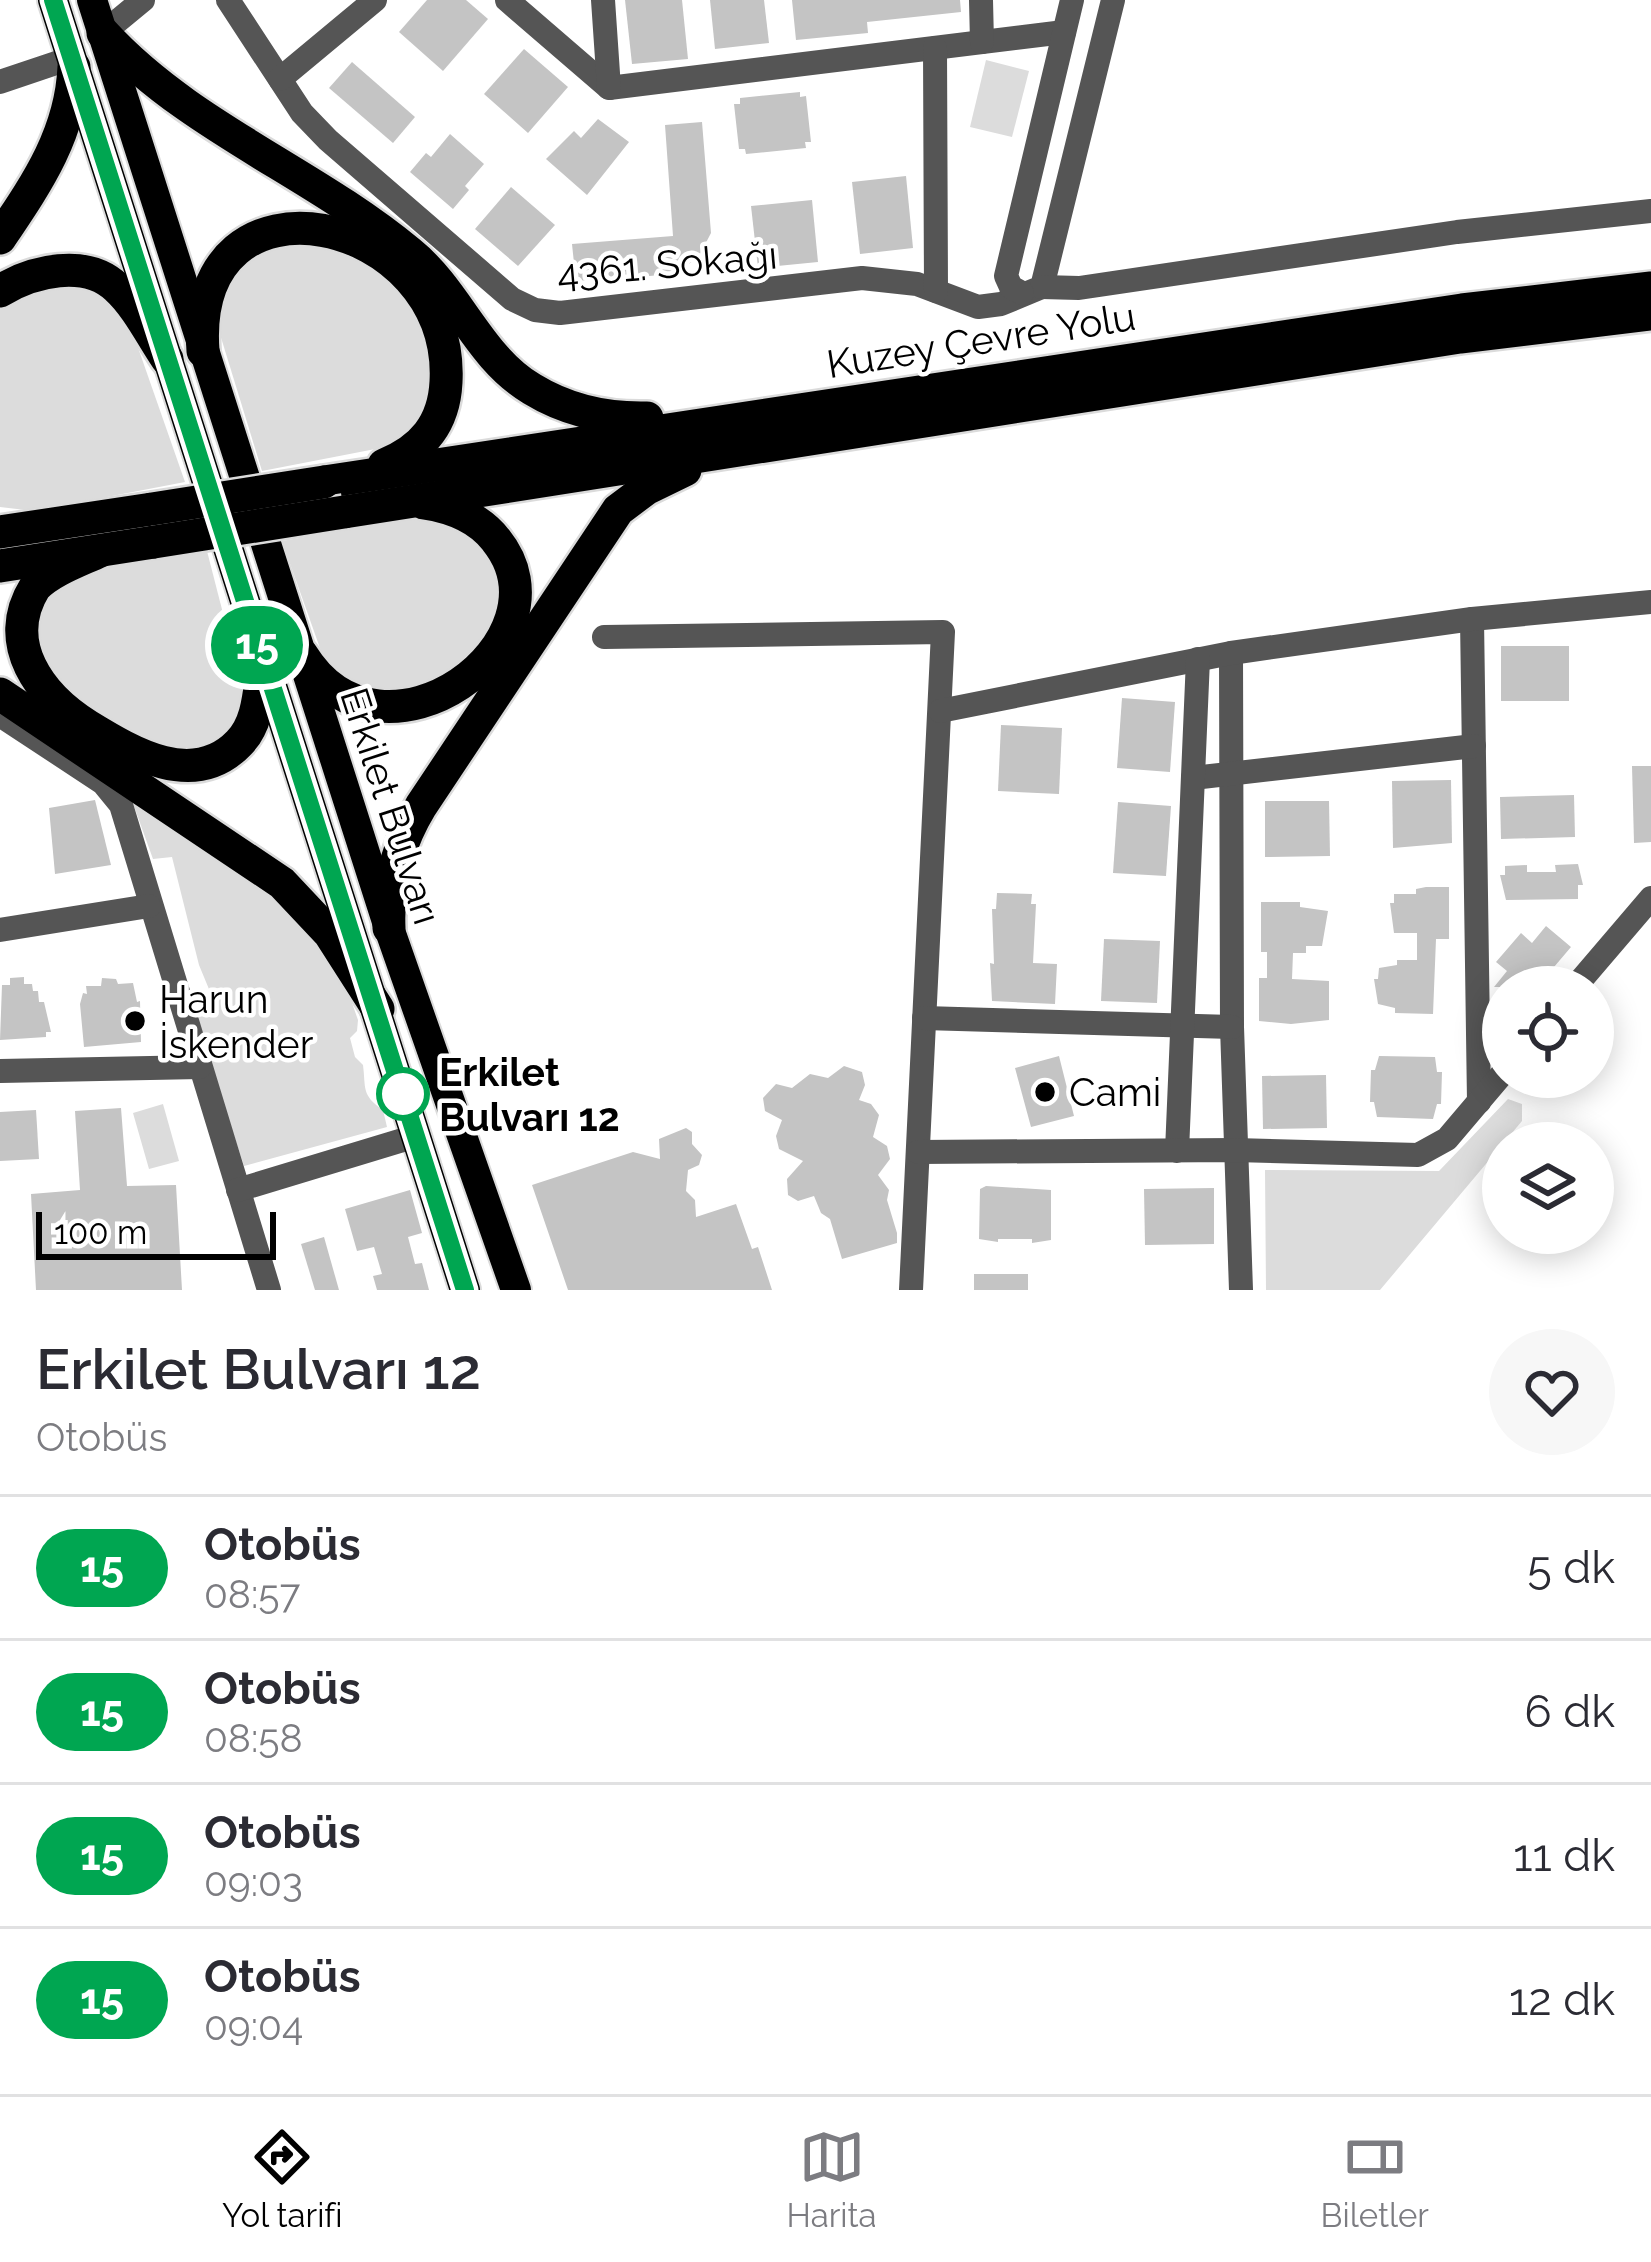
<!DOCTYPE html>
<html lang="tr">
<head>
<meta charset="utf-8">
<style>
	:root { --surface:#fff; --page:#f7f7f7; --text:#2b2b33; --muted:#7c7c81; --line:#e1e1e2; --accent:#000 }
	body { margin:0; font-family:Raleway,sans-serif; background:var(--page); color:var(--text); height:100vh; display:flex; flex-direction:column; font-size:45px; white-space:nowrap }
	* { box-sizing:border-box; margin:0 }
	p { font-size:39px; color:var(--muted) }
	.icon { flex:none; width:66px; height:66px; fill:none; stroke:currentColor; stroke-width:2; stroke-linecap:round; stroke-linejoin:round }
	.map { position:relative; height:1290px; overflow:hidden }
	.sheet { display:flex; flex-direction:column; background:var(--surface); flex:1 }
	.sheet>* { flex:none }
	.badge { padding:0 24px; border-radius:39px; font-size:42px; line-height:78px }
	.buttons { position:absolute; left:1482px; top:966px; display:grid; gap:24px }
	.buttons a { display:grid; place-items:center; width:132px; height:132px; border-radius:50%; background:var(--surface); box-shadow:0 6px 30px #0003; font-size:60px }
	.scale { position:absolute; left:36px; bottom:30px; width:240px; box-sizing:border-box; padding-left:12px; border:6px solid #000; border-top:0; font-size:33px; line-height:42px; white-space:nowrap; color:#000; -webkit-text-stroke:9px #fff; paint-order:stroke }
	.map>.badge { position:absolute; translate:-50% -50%; box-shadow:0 0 0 6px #fff }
	.round { display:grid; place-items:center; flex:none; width:126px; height:126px; border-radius:63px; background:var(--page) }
	.overview { display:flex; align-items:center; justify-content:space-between; height:204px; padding:0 36px }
	h1 { font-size:57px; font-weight:600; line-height:90px }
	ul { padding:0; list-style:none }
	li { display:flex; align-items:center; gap:36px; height:144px; padding:0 36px; border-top:3px solid var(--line) }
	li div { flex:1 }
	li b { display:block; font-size:45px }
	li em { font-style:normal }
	li .badge { min-width:132px; font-weight:700; text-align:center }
	.menu { display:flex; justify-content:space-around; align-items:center; height:168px; border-top:3px solid var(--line); background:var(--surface); font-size:33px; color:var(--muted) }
	.menu a { display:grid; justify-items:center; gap:6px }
	.menu .active { color:var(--accent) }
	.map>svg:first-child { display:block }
	.green { fill:#dcdcdc }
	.building { fill:#c4c4c4 }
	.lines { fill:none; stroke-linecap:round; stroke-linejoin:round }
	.major-casing { stroke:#dbdbdb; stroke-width:34 }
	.highway-casing { stroke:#dbdbdb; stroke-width:38 }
	.minor { stroke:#555; stroke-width:24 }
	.major { stroke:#000; stroke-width:30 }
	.highway { stroke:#000; stroke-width:33 }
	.highway-bridge-casing { stroke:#dbdbdb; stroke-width:38; stroke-linecap:butt }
	.highway-bridge { stroke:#000; stroke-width:33 }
	.line-casing { stroke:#fff; stroke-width:27 }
	.line { stroke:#00a651; stroke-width:18 }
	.poi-dot { fill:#000; stroke:#fff; stroke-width:4.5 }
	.stop-dot { fill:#fff; stroke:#00a651; stroke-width:6 }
	.labels { text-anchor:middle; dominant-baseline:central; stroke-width:9; stroke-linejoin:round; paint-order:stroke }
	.street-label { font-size:39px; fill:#000; stroke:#fff }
	.poi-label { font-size:39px; fill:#000; stroke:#fff; text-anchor:start }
	.stop-label { font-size:39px; font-weight:bold; fill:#000; stroke:#fff; text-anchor:start }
</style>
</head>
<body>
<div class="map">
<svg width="1651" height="1290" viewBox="0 0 1651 1290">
	<rect width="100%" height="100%" fill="#fff"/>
	<!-- green -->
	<g class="green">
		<path d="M986,60l43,11 -17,66 -42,-10z"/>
		<path d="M254,244l102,3 71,70 6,92 -32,35 -139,27 -43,-140 -4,-27z"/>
		<path d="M34,283l63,4 31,32 57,163 -151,29 -34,-4v-206z"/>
		<path d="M426,516l54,18 26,61 -39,71 -84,35 -56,-33 -45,-127z"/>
		<path d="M207,551l39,152 -14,35 -59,20 -126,-71 -19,-81 70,-40z"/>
		<path d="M131,798l151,94 64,94 12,34 -1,11 -7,7 5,19 8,8c3,23 -2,30 20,45l4,17 -143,39 -54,-165 21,-7 -12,-29 -27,-108 -19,2z"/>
		<path d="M1508,1099l14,5v17l-142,169h-114l-1,-120 174,1z"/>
		<path d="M163,1104l16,57 -30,8 -16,-56z"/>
	</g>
	<!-- building -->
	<g class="building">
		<path d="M427,0h39l22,19 -45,52 -44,-39z"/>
		<path d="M625,0h57l6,59 -56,5z"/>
		<path d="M710,0h54l5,43 -54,6z"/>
		<path d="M792,0h168l1,12 -94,10 1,11 -72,7z"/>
		<path d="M524,49l44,38 -40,46 -44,-39z"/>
		<path d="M352,62l63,55 -22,26 -64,-55z"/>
		<path d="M800,92v5l6,-1 5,46h-6l1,6 -60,6 -1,-5h-6l-5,-45h6v-6z"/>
		<path d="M598,119l31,23 -42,53 -41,-36 28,-28 7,7z"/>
		<path d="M702,122l9,111 -12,23 -23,18 -109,8 -1,-19h8l-2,-19 101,-8 -8,-111z"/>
		<path d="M450,134l34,30 -19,22 4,4 -16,19 -43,-37 16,-19 5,4z"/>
		<path d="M906,176l7,72 -53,6 -8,-72z"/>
		<path d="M511,187l44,38 -37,41 -43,-37z"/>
		<path d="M812,200l6,62 -60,6 -7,-62z"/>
		<rect x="1501" y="646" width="68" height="55"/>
		<path d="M1122,698l53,4 -5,70 -53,-4z"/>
		<path d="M1001,725l61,3 -3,66 -61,-3z"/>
		<path d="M1632,766h19v76l-17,1z"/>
		<path d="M1451,780l1,63 -59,5 -1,-67z"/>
		<path d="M1574,795l1,42 -74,2 -1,-42z"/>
		<path d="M95,800l16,65 -56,9 -6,-66z"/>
		<path d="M1265,801h64l1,55 -65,1z"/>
		<path d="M1118,802l53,4 -5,70 -53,-3z"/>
		<path d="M1578,864l5,21h-5v14l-72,1 -6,-25h5v-9l22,-1v7h29l-1,-7z"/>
		<path d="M1426,887h23v52h-13l-3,75 -38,-1v-5l-17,-4 -4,-25h4l1,-11 18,-3v-5h20v-27h-23l-4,-30h4v-9h22v-5z"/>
		<path d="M997,893l35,1 -1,10h5l-3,59 24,1 -2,40 -63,-3 -2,-38 4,1 -2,-55h4z"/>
		<path d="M1261,902h39v5l28,4 -6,35h-16v7h-13l-1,26 37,2v39l-38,4 -32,-3v-43h8v-26h-6z"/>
		<path d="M1546,926l25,21 -34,40h-43l13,-16 -11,-9 25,-29 11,10z"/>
		<path d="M1104,939l56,2 -3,62 -56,-2z"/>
		<path d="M24,977v7h8l1,7h5l1,11h5l7,30h-5v5l-46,3 2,-55h8v-7z"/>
		<path d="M102,978l14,1 2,5 15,-1 4,19 3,-1 1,41 -57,5 -4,-43 3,-11 4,1 -1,-8h15z"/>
		<path d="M1059,1056l15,60 -43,11 -16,-59z"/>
		<path d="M1379,1056l56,1 2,15h5l-1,32h-4l-4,15 -56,-2 -3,-15h-4l1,-32h4z"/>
		<path d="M844,1066l18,6 3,13 -6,15 12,4 8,11 -6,22 14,9 3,13 -12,16 11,15 -2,10 10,33v10l-55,16 -12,-40 -9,-6 -7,-17 -16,5 -10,-6 -1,-16 16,-18 -24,-12 -3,-13 6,-16 -17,-9 -2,-13 13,-14 16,4 18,-14 18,4z"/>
		<path d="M1326,1075l1,53 -64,1 -1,-53z"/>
		<path d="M121,1108l6,78 49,-1 6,105h-146l-5,-96 49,-4 -5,-79z"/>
		<path d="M36,1110l3,49 -39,2v-49z"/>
		<path d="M686,1128l6,4v12l10,11 -3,10 -11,5 -2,21 9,9 1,17 40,-13 16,45 6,-2 14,43h-204l-36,-105 101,-33 27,7 -1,-20z"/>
		<path d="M986,1186l65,4v50l-19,3v-4h-34v3l-19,-3 1,-50z"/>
		<path d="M1214,1188v56l-69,1 -1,-56z"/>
		<path d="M410,1190l12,43 -14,4 7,27 7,-1 7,27h-52l-4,-14 9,-2 -8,-27 -17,4 -12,-42z"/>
		<path d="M324,1237l15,53h-24l-14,-46z"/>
		<rect x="974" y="1274" width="54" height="16"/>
	</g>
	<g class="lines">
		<defs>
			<g id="major">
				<path d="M53,0l412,1290"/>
				<path d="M92,0l297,928 127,362"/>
			</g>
			<g id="highway">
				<path d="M103,33c86,94 210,139 307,220 48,39 68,104 122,136 36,22 73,30 115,29"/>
				<path d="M0,238c37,-55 71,-104 74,-171"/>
				<path d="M0,291c32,-20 86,-33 117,-3 20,18 35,49 50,71"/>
				<path d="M203,351c-14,-195 252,-137 243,31 -2,42 -24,68 -62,83"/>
				<path d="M324,482l1138,-172 189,-22"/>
				<path d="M344,512l1116,-175 191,-23"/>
				<path d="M0,532l152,-23"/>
				<path d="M100,551c-21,10 -48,19 -65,36 -35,56 5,109 53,139 44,27 106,64 151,17 20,-20 20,-52 24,-78"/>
				<path d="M0,566l154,-24"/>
				<path d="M302,655c81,130 275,-15 194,-115 -17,-22 -45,-33 -72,-37"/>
				<path d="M0,694l282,189 48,51 48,75"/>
				<path d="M389,928c-2,-45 9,-84 32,-122l197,-296 28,-21 39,-19"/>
			</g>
		</defs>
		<!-- major casing -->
		<use href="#major" class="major-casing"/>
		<!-- highway casing -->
		<use href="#highway" class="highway-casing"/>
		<!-- minor -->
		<g class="minor">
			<path d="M228,0l74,113 26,27 184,159 23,11 25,3 302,-35 55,6 61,23 23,-3 41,-17 71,-287"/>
			<path d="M507,0l102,88 455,-56"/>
			<path d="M603,0l6,88"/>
			<path d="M981,0l1,42"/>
			<path d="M103,33l40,-33"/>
			<path d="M935,48l1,243"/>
			<path d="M280,79l95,-79"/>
			<path d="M0,82l71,-24"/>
			<path d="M1042,287l37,1 378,-56 194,-21"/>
			<path d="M1022,293l-11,-6 -5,-11 66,-276"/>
			<path d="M1472,619l7,483"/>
			<path d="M604,637l339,-5 -32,658"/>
			<path d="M1231,653l1,374 9,263"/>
			<path d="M940,711l291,-58 241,-34 179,-17"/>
			<path d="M0,715l103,68 18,22 148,485"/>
			<path d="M1193,778l281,-32"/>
			<path d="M0,930l149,-24"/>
			<path d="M1575,987l76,-89"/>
			<path d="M924,1018l308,9"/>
			<path d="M0,1071l200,-4"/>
			<path d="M1177,1151l21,-492"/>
			<path d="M918,1152l317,-2 183,5 29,-16 56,-66"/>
			<path d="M238,1190l178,-54"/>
		</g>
		<!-- major -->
		<use href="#major" class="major"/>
		<!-- highway -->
		<use href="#highway" class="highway"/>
		<defs>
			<g id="highway-bridge">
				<path d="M152,509l172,-27"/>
				<path d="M154,542l190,-30"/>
			</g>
		</defs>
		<!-- highway-bridge casing -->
		<use href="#highway-bridge" class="highway-bridge-casing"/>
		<!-- highway-bridge -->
		<use href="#highway-bridge" class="highway-bridge"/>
	</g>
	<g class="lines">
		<defs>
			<path id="line" d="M53,0l412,1290"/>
		</defs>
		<!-- line casing -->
		<use href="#line" class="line-casing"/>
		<!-- line -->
		<use href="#line" class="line"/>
	</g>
	<!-- markers -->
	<g class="poi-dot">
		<circle cx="135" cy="1021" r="12"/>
		<circle cx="1045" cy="1092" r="12"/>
	</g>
	<circle class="stop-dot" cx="403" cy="1094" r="24"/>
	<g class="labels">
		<!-- street labels -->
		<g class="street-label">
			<text transform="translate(667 264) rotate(-5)">4361. Sokağı</text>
			<text transform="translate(981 340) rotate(-9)">Kuzey Çevre Yolu</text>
			<text transform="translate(391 806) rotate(72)">Erkilet Bulvarı</text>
		</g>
		<!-- poi labels -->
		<g class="poi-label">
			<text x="159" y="999">Harun<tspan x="159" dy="45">İskender</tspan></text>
			<text x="1069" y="1092">Cami</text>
		</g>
		<!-- stop labels -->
		<g class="stop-label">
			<text x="439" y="1072">Erkilet<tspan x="439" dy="45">Bulvarı 12</tspan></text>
		</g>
	</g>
</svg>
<div class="buttons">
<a><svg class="icon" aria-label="locate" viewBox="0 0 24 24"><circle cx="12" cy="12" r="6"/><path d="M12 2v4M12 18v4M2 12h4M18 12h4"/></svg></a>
<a><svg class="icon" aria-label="layers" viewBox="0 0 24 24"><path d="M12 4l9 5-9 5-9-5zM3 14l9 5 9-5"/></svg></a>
</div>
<div class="scale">100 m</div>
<b class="badge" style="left:257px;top:645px;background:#00a651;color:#fff">15</b>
</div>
<section class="sheet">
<div class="overview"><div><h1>Erkilet Bulvarı 12</h1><p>Otobüs</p></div><a class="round"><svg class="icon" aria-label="heart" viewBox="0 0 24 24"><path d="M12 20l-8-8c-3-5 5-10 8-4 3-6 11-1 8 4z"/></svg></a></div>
<ul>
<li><span class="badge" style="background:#00a651;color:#fff">15</span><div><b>Otobüs</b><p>08:57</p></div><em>5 dk</em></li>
<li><span class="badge" style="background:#00a651;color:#fff">15</span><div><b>Otobüs</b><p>08:58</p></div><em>6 dk</em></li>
<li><span class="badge" style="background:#00a651;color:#fff">15</span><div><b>Otobüs</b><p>09:03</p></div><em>11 dk</em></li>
<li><span class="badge" style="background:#00a651;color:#fff">15</span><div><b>Otobüs</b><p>09:04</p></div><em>12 dk</em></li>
</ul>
</section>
<nav class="menu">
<a class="active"><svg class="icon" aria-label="directions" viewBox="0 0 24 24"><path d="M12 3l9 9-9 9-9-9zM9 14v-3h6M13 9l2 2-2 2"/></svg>Yol tarifi</a>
<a><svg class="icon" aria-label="map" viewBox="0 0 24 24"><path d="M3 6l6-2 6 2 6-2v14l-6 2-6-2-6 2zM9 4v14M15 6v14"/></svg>Harita</a>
<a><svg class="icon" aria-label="tickets" viewBox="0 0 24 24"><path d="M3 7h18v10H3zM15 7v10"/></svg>Biletler</a>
</nav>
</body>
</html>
